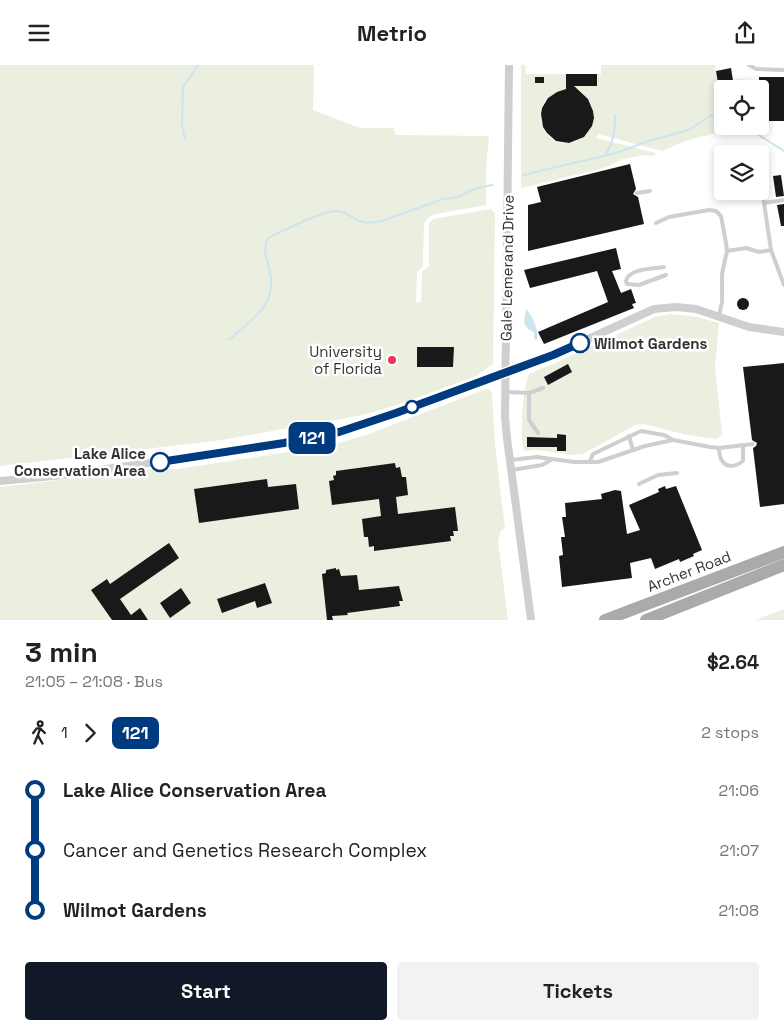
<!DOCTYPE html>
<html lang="en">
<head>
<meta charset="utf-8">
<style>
	:root { --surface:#fff; --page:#f2f2f2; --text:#222; --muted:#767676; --accent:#111827 }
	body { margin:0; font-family:"Space Grotesk",sans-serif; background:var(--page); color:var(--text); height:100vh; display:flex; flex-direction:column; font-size:19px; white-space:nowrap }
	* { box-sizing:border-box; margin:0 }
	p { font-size:16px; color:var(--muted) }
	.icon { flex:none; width:28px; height:28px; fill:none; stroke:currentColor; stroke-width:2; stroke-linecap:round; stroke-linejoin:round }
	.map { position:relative; height:555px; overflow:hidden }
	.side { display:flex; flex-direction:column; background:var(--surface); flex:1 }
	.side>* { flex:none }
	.badge { padding:0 10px; border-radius:8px; font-size:18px; line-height:32px }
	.controls { position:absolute; left:714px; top:15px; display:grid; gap:10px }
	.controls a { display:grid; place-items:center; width:55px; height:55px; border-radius:5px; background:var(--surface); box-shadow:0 2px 8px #0003; font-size:25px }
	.map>.badge { position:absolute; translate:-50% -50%; box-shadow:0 0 0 2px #fff }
	.legs { display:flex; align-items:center; gap:8px; height:55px; padding:0 25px; font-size:16px }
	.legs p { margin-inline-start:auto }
	.summary { display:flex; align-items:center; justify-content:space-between; height:85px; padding:0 25px }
	h1 { font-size:28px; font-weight:700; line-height:38px }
	.action { display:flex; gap:10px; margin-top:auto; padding:10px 25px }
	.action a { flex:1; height:58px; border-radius:5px; background:var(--accent); color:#fff; font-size:20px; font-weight:700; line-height:58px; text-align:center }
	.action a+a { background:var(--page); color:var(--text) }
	ul { padding:0 25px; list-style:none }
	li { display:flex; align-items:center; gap:18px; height:60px; font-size:19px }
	li i { display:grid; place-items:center; width:8px; height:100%; margin:0 6px; background:currentColor }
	li i::after { content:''; width:12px; height:12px; margin:-6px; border:4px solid; border-radius:50%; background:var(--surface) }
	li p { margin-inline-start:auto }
	li:first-child i { background:linear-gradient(#0000 50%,currentColor 0) }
	li:last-child i { background:linear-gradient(currentColor 50%,#0000 0) }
	header { display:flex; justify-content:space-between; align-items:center; height:65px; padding:0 25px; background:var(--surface); font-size:22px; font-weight:700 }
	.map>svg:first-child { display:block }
	.green { fill:#eaefe0; fill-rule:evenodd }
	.water { fill:#cce5ef }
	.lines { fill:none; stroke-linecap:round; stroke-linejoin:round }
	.stream { stroke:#cce5ef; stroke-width:2 }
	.building { fill:#191919 }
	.service { stroke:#cfcfcf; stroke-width:4 }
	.minor { stroke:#cfcfcf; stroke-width:8 }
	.primary { stroke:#aaa; stroke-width:12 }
	.line-1-casing { stroke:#fff; stroke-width:11 }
	.line-1 { stroke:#003b80; stroke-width:8 }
	.stop-1-dot { fill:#fff; stroke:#003b80; stroke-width:2.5 }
	.poi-dot { fill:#f02e51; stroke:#fff; stroke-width:2 }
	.labels { text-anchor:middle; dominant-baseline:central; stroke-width:5; stroke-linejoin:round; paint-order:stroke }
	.street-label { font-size:15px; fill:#323232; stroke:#fff }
	.stop-label { font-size:15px; font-weight:bold; fill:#323232; stroke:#fff; text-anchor:start }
	.poi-label { font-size:15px; fill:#323232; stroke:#fff; text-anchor:end }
</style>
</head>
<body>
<header><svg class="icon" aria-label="menu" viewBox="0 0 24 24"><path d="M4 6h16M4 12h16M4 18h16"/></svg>Metrio<svg class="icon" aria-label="share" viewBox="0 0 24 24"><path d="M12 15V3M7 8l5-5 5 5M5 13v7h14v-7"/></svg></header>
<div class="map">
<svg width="784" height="555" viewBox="0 0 784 555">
	<rect width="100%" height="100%" fill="#fff"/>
	<!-- green -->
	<g class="green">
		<path d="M0,0h314l-1,45 47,18h34l1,7 94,1 -3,34v35l-55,10 -7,8 -1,43 -6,6 -1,30h5l1,-30 7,-6v-43l4,-4 58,-10 4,4 -2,151 -17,12 -79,29 -34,10 -141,25 -222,26z"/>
		<path d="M521,0h4l1,9h75v-9h114l4,25h3v36h8l-6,5 -36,9 -26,11 -64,-17 -2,4 60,15 -2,3 -9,-1 -22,4 -19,9 -83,20zM597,9v12h-31zM563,25l25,9c22,36 -29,61 -44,30 -3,-6 -4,-13 -3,-19 3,-11 12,-17 22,-20z"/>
		<path d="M744,14v10h-17l7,-2 -1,-7z"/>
		<path d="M670,249l27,3 22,6 -4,44 7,67 -5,5 -30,-4 -43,-11 -9,1 -52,29 -10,1 -35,-5 -14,1c-5,-14 -1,-64 5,-77l33,-14 93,-43z"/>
		<path d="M486,324l4,1 2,3 3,51 10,85 -4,1 -3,11 10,79h-508v-133l153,-18h25l150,-23 38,-11z"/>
		<path d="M784,544v11h-28z"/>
	</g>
	<!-- water -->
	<path class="water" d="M526,244c7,7 13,21 11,31l-3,-1v-7l-6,-3 -4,-6z"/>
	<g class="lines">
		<!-- stream -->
		<g class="stream">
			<path d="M757,69l27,17"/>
			<path d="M185,74l-3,-13 1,-39 15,-22"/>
			<path d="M605,90c9,-13 10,-25 10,-40"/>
			<path d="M523,110l93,-22 33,-12 40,-11 21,-14 11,-3"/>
			<path d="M229,275c23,-22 48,-33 41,-68 -3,-17 -8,-17 -2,-34 15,-7 55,-28 69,-27 10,1 16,8 25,11 7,2 14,0 20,-1l61,-22 15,-2 16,-8 18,-4"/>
		</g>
	</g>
	<!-- building -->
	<g class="building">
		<path d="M731,3l3,19 -15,3 -3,-19z"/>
		<path d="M566,9h31v12h-23l14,13 5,12 1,7 -2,8 -8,11 -15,6 -13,-2 -9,-8 -4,-6 -2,-13 1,-6 6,-10 9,-6 9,-3z"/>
		<rect x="535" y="12" width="9" height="6"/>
		<path d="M759,12h25v44h-24z"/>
		<path d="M630,99l6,25 -3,5 5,3 6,27 -116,27v-46l13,-3 -4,-15z"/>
		<path d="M781,110l3,21 -8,1 -3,-21z"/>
		<path d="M784,139v22h-3l-4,-21z"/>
		<path d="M616,183l5,21 -9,2 9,22 10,-4 5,14 -4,1 2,4 -90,36 -6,-12 70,-30 -11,-31 -67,17 -6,-18z"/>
		<circle cx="743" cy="239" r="6"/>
		<path d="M417,282h37l-1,20h-36z"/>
		<path d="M784,298v141l-24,3 -7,-59 3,-2 1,-3 -5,-3 -9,-73z"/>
		<path d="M568,299l4,8 -24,13 -4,-8z"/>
		<path d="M557,369l9,1v16h-9v-4h-30v-10l30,1z"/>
		<path d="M395,398l1,5 4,-1 2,10h4l2,18 -12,2 2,17 57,-7 3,24h-5l1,5h-4l1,5 -77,10v-5l-5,1 -1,-10h-4l-2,-18 19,-3 -2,-17 -47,6 -3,-24 5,-1 -1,-4 3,-1v-4z"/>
		<path d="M267,414l1,8 28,-3 3,25 -100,14 -5,-34z"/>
		<path d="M665,421l1,3 10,-3 26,64 -9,4 1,2 -14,6 -1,-3 -24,10 -4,-11 -21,5 2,15 -70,9 -3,-31 4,-1 -2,-18h4l-3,-20h4l-1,-14 37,-4 -1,-5 14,-4 6,1 6,43 13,-4 -11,-25 30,-13 -1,-3z"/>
		<path d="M169,478l10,15 -59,41 11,16 9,-7 8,12h-36l-21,-30 16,-11 3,5z"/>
		<path d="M336,503v2l3,-1 2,7 16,-1 2,15 40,-4 4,15h-4l1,5 -53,7 1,2 -16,1 1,4h-6l-5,-46 4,-1v-3z"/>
		<path d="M265,518l7,20 -15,5 -2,-7 -33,12 -5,-14z"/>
		<path d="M181,523l10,15 -21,15 -10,-15z"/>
	</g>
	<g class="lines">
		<!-- service -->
		<g class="service">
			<path d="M749,0l7,4 28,1"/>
			<path d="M760,111l11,74 13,35"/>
			<path d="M637,128l13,-2"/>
			<path d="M764,138l20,-3"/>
			<path d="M656,158l13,-6 40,-7 7,1 5,5 5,27 1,8 -5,23v28l-3,14"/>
			<path d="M727,186l19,-3 13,4 12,-2"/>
			<path d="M664,202c-11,2 -35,1 -38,14l1,3 12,1 27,-10"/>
			<path d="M506,327l23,1 14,-5"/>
			<path d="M529,328v27l9,13"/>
			<path d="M629,371l4,14"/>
			<path d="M719,383c0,15 9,24 24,13v-16"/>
			<path d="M510,395l27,-3 37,5h24l47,-16 28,-6"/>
			<path d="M590,396l3,-7 48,-23 23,4 9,5 37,7 9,1 34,-4"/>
			<path d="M512,405l30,-5 9,-5"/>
			<path d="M639,419l19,-9 19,-2"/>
		</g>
		<!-- minor -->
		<g class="minor">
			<path d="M509,0l-4,352 2,21 24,182"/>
			<path d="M0,416l64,-6 162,-23 68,-10 45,-10 57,-19 157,-58 101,-46 22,-2 20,2 53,18 35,5"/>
		</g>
		<!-- primary -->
		<g class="primary">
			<path d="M605,555l179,-68"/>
			<path d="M646,555l138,-55"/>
		</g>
	</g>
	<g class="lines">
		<defs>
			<path id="line-1" d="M160,397l124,-19 55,-11 57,-19 157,-58 27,-12"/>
		</defs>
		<!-- line-1 casing -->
		<use href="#line-1" class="line-1-casing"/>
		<!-- line-1 -->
		<use href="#line-1" class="line-1"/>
	</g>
	<!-- markers -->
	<g class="stop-1-dot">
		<circle cx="580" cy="278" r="9"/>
		<circle cx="412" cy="342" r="6"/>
		<circle cx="160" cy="397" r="9"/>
	</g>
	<circle class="poi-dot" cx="392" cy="295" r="5"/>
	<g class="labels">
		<!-- street labels -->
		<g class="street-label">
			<text transform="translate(507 203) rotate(-89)">Gale Lemerand Drive</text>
			<text transform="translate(689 506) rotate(-21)">Archer Road</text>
		</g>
		<!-- stop labels -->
		<g class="stop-label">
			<text x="594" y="278">Wilmot Gardens</text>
			<text x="146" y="388" text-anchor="end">Lake Alice<tspan x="146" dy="17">Conservation Area</tspan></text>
		</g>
		<!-- poi labels -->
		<g class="poi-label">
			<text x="382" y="286">University<tspan x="382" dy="17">of Florida</tspan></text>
		</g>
	</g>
</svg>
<div class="controls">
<a><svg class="icon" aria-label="locate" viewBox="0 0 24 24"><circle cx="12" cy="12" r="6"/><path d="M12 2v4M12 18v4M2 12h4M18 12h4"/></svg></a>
<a><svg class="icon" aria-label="layers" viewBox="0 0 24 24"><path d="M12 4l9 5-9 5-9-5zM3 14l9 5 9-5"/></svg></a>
</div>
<b class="badge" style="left:312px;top:373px;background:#003b80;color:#fff">121</b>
</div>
<section class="side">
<div class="summary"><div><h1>3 min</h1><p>21:05 – 21:08 · Bus</p></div><b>$2.64</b></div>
<div class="legs"><svg class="icon" aria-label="walk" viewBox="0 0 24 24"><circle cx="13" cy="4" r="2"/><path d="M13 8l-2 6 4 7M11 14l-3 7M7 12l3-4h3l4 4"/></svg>1<svg class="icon" aria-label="forward" viewBox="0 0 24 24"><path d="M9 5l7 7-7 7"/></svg><b class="badge" style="background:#003b80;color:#fff">121</b><p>2 stops</p></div>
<ul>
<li><i style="color:#003b80"></i><b>Lake Alice Conservation Area</b><p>21:06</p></li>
<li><i style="color:#003b80"></i><span>Cancer and Genetics Research Complex</span><p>21:07</p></li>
<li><i style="color:#003b80"></i><b>Wilmot Gardens</b><p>21:08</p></li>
</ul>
<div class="action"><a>Start</a><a>Tickets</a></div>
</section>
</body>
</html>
